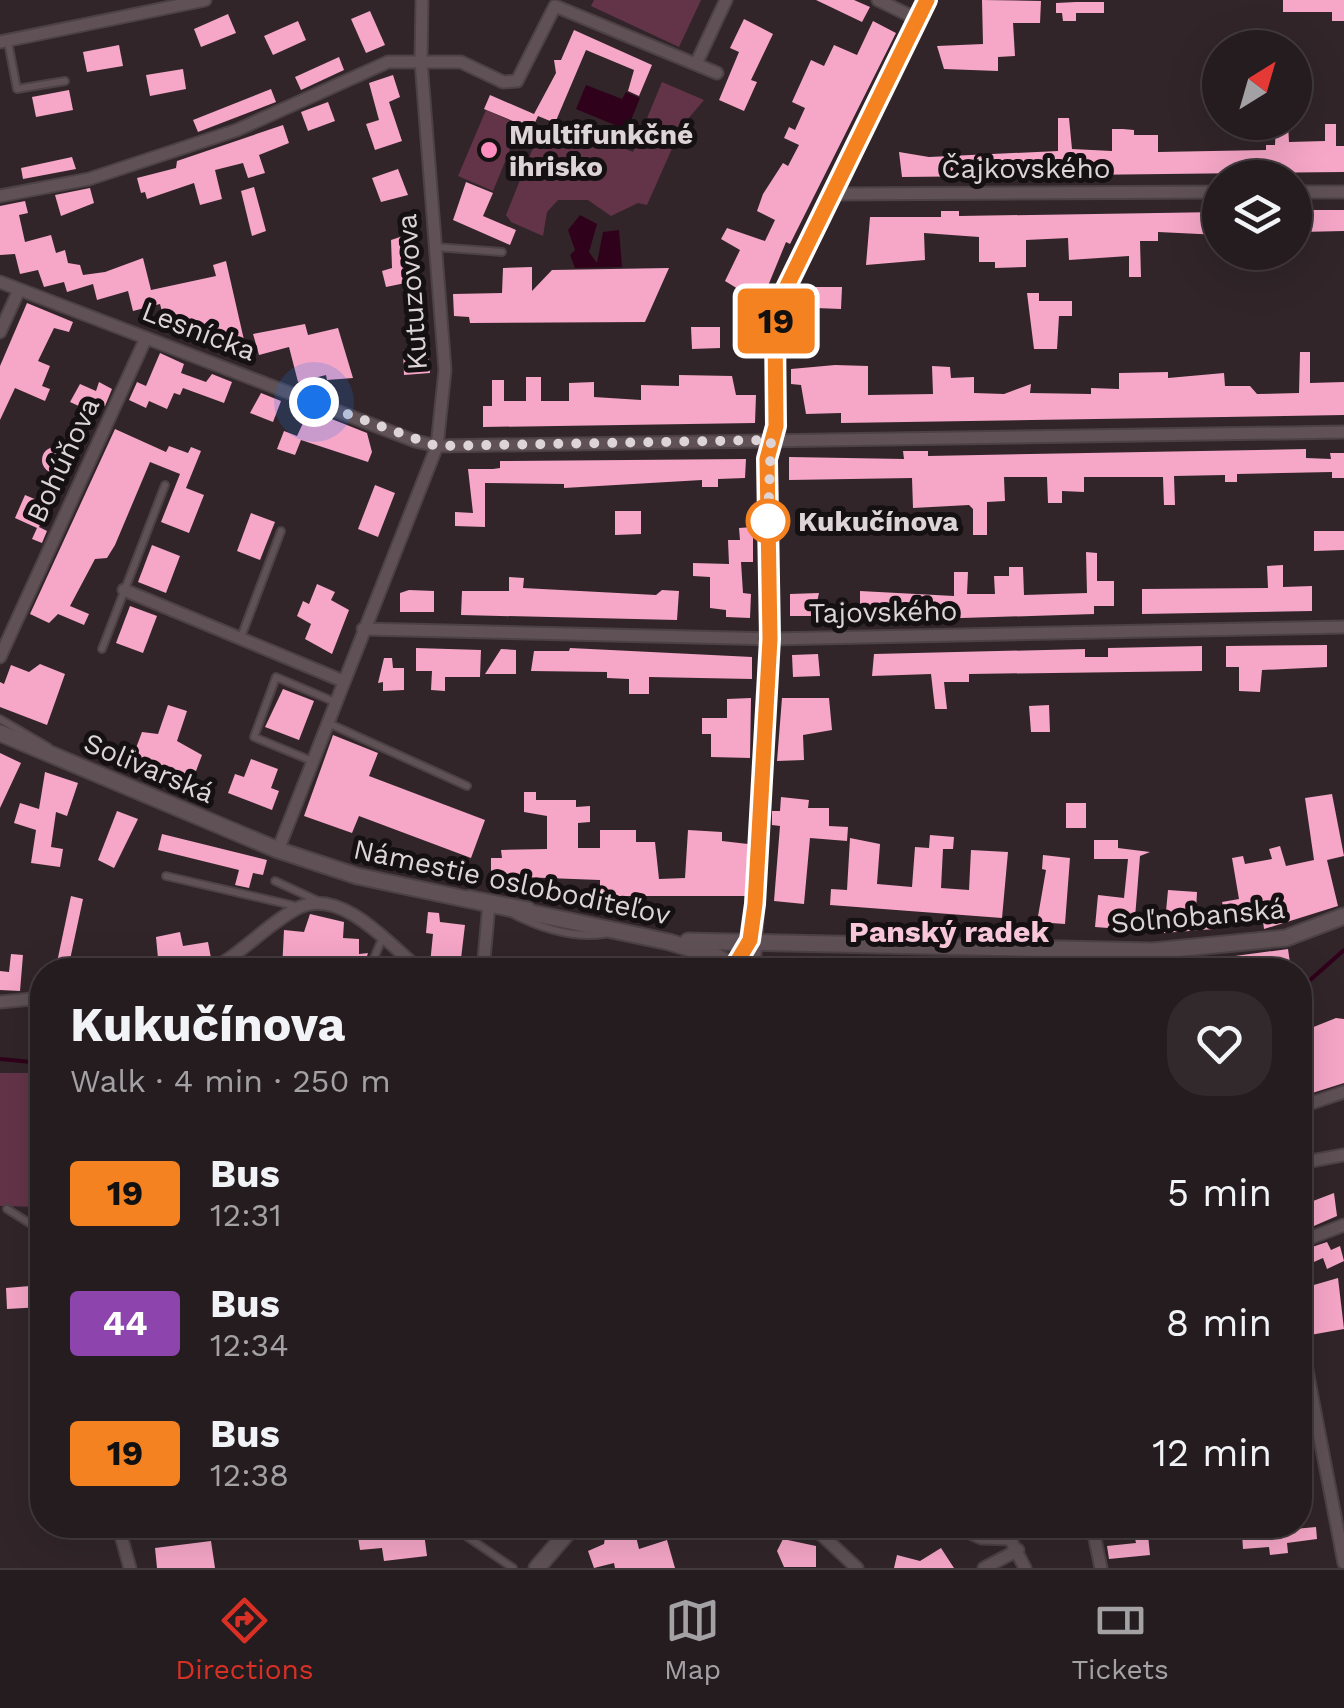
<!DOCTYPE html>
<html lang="en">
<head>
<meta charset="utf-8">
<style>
	:root { --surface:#251c1f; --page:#31292c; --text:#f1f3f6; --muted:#a3a1a4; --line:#423a3d; --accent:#d93025 }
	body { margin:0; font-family:"Work Sans",sans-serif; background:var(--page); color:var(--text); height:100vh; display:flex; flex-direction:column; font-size:38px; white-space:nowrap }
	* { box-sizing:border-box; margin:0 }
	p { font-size:32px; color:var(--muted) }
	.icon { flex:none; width:55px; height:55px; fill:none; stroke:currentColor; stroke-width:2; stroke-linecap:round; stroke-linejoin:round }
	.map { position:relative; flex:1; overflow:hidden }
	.drawer { position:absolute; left:30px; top:958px; width:1282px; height:580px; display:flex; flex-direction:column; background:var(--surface); border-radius:40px; box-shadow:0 10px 40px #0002,0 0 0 2px var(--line) }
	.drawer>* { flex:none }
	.badge { padding:0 20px; border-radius:8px; font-size:35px; line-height:65px }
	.needle { width:65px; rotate:37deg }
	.tools { position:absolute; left:1202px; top:30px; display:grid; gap:20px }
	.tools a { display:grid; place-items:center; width:110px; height:110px; border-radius:50%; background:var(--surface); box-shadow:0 10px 40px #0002,0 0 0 2px var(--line); font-size:50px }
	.you { position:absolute; width:50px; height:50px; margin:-25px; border:8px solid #fff; border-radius:50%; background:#1a73e8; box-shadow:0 0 0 15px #1a73e833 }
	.map>.badge { position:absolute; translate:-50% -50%; box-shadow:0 0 0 5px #fff }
	.round { display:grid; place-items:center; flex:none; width:105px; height:105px; border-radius:40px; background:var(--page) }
	.head { display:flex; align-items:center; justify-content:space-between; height:170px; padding:0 40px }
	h1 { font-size:48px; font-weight:700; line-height:75px }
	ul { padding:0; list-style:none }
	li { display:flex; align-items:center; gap:30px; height:130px; padding:0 40px }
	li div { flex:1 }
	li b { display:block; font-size:38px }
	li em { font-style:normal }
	li .badge { min-width:110px; font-weight:700; text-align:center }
	.tabs { display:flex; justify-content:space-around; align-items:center; height:140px; border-top:2px solid var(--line); background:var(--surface); font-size:28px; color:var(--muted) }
	.tabs a { display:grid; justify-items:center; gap:5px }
	.tabs .current { color:var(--accent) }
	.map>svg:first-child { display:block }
	.green { fill:#633448 }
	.water { fill:#30011a }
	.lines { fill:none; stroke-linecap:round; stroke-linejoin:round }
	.stream { stroke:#30011a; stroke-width:4 }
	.building { fill:#f6a6c7 }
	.service-casing { stroke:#4c4145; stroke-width:10 }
	.minor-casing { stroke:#4c4145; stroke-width:15 }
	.tertiary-casing { stroke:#4c4145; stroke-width:19 }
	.service { stroke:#5f5156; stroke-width:6 }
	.minor { stroke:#5f5156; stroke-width:11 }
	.tertiary { stroke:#5f5156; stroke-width:15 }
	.line-casing { stroke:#fff; stroke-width:22 }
	.line { stroke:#f58220; stroke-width:15 }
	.walk { stroke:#ddd4d7; stroke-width:10; stroke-dasharray:0 18 }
	.poi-dot { fill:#fd8ebf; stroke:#151012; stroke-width:4 }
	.stop-dot { fill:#fff; stroke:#f58220; stroke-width:5 }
	.labels { text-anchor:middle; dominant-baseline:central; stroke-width:10; stroke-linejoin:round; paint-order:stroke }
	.poi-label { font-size:28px; font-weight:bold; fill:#ddd4d7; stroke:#151012; text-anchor:start }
	.street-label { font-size:28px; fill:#ddd4d7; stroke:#151012 }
	.stop-label { font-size:28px; font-weight:bold; fill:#ddd4d7; stroke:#151012; text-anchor:start }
	.neighbourhood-label { font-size:30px; font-weight:bold; fill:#f8c7da; stroke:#151012 }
</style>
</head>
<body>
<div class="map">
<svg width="1344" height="1568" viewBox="0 0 1344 1568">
	<rect width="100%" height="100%" fill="#312529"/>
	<!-- green -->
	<g class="green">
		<path d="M594,0h107l-22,47 -88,-41z"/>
		<path d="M662,82l42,18 -22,26 -35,79 -9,-2 -27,13 -23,-16h-30l-11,12 -4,24 -32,-14 -5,-7 33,-82 36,16 13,-16 45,19z"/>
		<path d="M486,110l34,15 -27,66 -35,-15z"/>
		<path d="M0,1073h42v134l-42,-1z"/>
	</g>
	<!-- water -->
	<g class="water">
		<path d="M586,85l36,14 4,-7 14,6 -13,32 -51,-21z"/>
		<path d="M580,215l17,9 -8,28 8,11 6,-31 16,-2 3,37 -47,1 -5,-13 5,-5 -7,-20z"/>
	</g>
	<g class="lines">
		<!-- stream -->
		<g class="stream">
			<path d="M1300,989l44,-39"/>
			<path d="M0,1059l42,4"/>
		</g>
	</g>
	<!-- building -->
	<g class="building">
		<path d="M816,0h38l16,7 -8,15z"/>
		<path d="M982,0l59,1 -1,22h-27l2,33 -17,1v14l-54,-2 -7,-23 46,-2z"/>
		<path d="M1283,0h61v21h-12v-9h-49z"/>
		<path d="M1076,2h28v11h-28v8h-13l-1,-8h-6v-10z"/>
		<path d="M370,11l15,34 -19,8 -15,-34z"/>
		<path d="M228,14l8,19 -35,14 -7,-18z"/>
		<path d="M744,19l29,15 -22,46 6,2 -13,29 -25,-11 20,-48 -9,-4z"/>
		<path d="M298,21l8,19 -33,15 -9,-19z"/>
		<path d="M873,21l23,12 -106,211 -4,-2 -25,61 -36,-22 15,-31 -19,-11 6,-11 38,13 10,-21 -18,-9 6,-17 20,-31 5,3 11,-21 -15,-7 5,-11 6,3 10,-22 -13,-6 19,-42 13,6 10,-21 23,10z"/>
		<path d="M574,30l78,35 -13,31 -11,-5 6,-21 -48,-20 -31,73 -17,-7 -6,13 -48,-20 6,-14 44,19 22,-41 -2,-13h7z"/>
		<path d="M119,45l4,21 -36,6 -4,-20z"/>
		<path d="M339,57l5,13 -43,20 -6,-13z"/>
		<path d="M183,69l3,20 -36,7 -4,-21z"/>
		<path d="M393,75l7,22 -11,5 13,39 -27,9 -9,-26 13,-4 -10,-37z"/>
		<path d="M271,89l5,13 -78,30 -5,-12z"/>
		<path d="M69,90l4,20 -37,7 -4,-20z"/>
		<path d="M328,102l7,19 -27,10 -7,-19z"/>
		<path d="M1058,118h11l3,31 40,2v-22h11l11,1v5h24v17l108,-2v-5h9l1,-21h12l1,18 36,-1v-17h11v22h8v26l-442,5 -3,-25 30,5 129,-6z"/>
		<path d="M283,125l6,18 -30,12 6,18 -17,5 -5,-15 -28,7 7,29 -22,6 -6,-22 -47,16 -2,-7 -4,1 -4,-15 39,-10 1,-7z"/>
		<path d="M72,157l4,12 -53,10 -2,-11z"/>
		<path d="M398,169l10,26 -27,7 -9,-24z"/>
		<path d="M466,182l27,11 -10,23 33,14 -6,15 -57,-25z"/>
		<path d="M254,187l12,44 -14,5 -11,-45z"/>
		<path d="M90,188l4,15 -33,13 -6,-21z"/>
		<path d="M25,201l3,12 -9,2 6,27 26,-7 5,18 9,-3 3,13 12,2 3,10 22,-3 38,-14 8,32 65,-14 -3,-11 13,-4 18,79 -22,6 -4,-14 -27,6 -3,-12 -21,5 -7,-27 -27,7 -5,-20 -31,9 -4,-16 -26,8 -3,-10 -20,5 -6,-17 -18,4 -5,-20 -15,1v-49z"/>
		<path d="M1304,210h40v21l-43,1z"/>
		<path d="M941,211h18v5l261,-4v23l-62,-3v9h-18l1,36h-12v-21l-60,4 -1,-22 -42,2v27l-31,1v-6h-16v-25l-55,-4 1,27 -59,5 4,-48h71z"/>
		<path d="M406,235l9,27 -5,1 5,18 -29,6 -4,-16 10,-3 -1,-28z"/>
		<path d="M532,267v24l20,-21 117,-2 -24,54 -175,1 -1,-6 -15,-1 -1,-22 49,-1 1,-25z"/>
		<path d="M816,287h26l-1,22 -25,-1z"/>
		<path d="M1027,293h12v8h33v15h-13l-2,33h-23z"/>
		<path d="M27,303l46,19 -4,10 -15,-4 -16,33 12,5 -8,20 8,3 -5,12 -30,-13 -15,32v-54z"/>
		<path d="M425,307l5,66 -26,2 -1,-25 10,-1 -3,-41z"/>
		<path d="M305,324l3,11 30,-7 15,50 -26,2 -1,-5 -28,7 -9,-35 -30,8 -6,-21z"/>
		<path d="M691,327h29v21l-28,1z"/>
		<path d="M1300,352h10v31l34,-1v33l-503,8v-10l-35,1 -5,-29 -10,-1v-15l44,-4 33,1v29l65,-1 -1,-28 18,1 1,11 23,-1v16l30,1 27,-10 -1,9 61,1v-6l28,1v-16l49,-1v6l56,-5 1,13h25l7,8 42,-1z"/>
		<path d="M160,353l24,11 -3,9 25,9 6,-8 20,8 -8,21 -41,-15 -3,7 -6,-2 -7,16 -18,-8 -3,7 -17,-8 8,-18 9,4z"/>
		<path d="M679,375l53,1 4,19h20l-1,28 -272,4v-21h9v-26h12v21h22v-24h15v24h28v-18l25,-1v15l47,3v-15l38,1z"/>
		<path d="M99,382l13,7 -7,17 -6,-3 -5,10 -24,-11 10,-18 16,7z"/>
		<path d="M261,393l20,8 -8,21 -23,-9z"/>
		<path d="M309,410l58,23 5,19 -4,10 -67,-22 -6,15 -18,-6 7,-18 13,5z"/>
		<path d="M115,429l51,23 3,-6 19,7 3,-6 10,4 -15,37 18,7 -15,38 -28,-11 19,-48 -30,-12 -35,83 -8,13 -12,1 -25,47 19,8 -5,11 -26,-11 -9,9 -19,-9z"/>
		<circle cx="55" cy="460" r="13"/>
		<path d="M1306,449v9l25,1 -1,-6h14v25h-12v-6l-95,2v8h-12v-7l-51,1 1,29h-11l-1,-28h-79v15l-22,-1v12h-14l-1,-26h-43l1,24 -18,1v33h-14v-26l-4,-4 -56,3 -1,-30 -123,2v-23l115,2 -1,-8h25v5z"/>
		<path d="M746,459l-1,19 -27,1v8h-16v-7l-138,8v-4l-79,-1v44l-30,-1v-14l18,1 -5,-44h25l7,-1v-7z"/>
		<path d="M375,485l20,8 -17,44 -20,-8z"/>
		<path d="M25,495l24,10 -10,22 8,4 -5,12 -10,-4 5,-11 -22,-10z"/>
		<path d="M615,511h26v23l-26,1z"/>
		<path d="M251,513l24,9 -15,38 -23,-9z"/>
		<path d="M753,527v35h-12l2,31 8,1 -1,24 -24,-1v-7l-16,-2v-31l-17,-1v-13l36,1 -1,-24h12l-1,-12z"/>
		<path d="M1314,531h30v19l-30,1z"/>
		<path d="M152,545l28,11 -14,37 -28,-11z"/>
		<path d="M1086,552l11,1v28h17v25h-20v8l-229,7v-11h-5v-19l94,5v-24h14l-1,22h28l-1,-18h15v-9h14l1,28 63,-2z"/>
		<path d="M1283,565v22l29,-1v25l-170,3v-25l126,-1 -1,-22z"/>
		<path d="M509,577l15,1 -1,10 133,7 6,-5 17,1 -2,29 -216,-5 1,-24h47z"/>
		<path d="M317,584l18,8 -4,8 18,10 -17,44 -27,-15 6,-15 -14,-8 6,-15 6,3z"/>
		<path d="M409,590l25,1v21h-34v-19z"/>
		<path d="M819,593l-5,23h-24v-22z"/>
		<path d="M130,606l27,10 -14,37 -27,-10z"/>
		<path d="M1327,645v22l-65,3 -2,22 -21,-1v-24h-13v-21z"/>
		<path d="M1202,646v25l-233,3v8h-25l3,27h-12l-4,-35 -59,2 2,-22 211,-5v8h23v-9z"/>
		<path d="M416,648l65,2 -1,27h-35v14l-14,-1 1,-19h-16z"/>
		<path d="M570,648l182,9v22l-103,-2v17h-20v-15l-22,-1v-6l-76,-1 3,-20h35z"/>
		<path d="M501,649l15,1v24h-31z"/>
		<path d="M818,654l2,22 -27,1 -1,-22z"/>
		<path d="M384,658h8l1,10h11v22l-21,1v-9l-5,1z"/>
		<path d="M40,664l25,10 -18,51 -47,-18v-25l4,2 7,-19 18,7z"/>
		<path d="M283,689l31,12 -15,39 -34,-13z"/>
		<path d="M751,698l-1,60 -39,-1v-23h-9v-16h25v-19z"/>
		<path d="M782,698h47l3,32 -29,5 1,25 -27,1z"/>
		<path d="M168,705l19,6 -10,30 25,14 -9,24 -60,-23 9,-24 16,2z"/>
		<path d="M1049,705l1,27h-19l-2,-26z"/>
		<path d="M333,735l45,18 -9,23 116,44 -14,38 -112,-42 -7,17 -48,-17z"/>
		<path d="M0,753l21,10 -21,45z"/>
		<path d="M251,759l27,10 -7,19 8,3 -7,19 -44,-17 7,-19 9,3z"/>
		<path d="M45,772l33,11 -11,33 -11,-4 -5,35 12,2 -3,18 -29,-4 5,-33 -22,-7 6,-20 19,6z"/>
		<path d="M524,792h12v8h40v7l14,-1v16l-12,1v25h22v-18h36v12h19l4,37 26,-1 3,-48 34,2v9l26,3 -3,52h-145v-16l-109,-4v-18h11l-1,-8 46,-1v-33l-23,-4z"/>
		<path d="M1332,794l12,62 -17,4 11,46 -74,23 -1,-8 -35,5 -6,-24 17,-3 -7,-41 11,-2 2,8 27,-5 -3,-10 11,-3 6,20 28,-6 -9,-62z"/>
		<path d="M781,797l28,3 -1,8h21v18l19,1 -1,14 -37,-3 -6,66 -30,-3 6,-75 -8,-1v-14h8z"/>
		<rect x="1066" y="803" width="20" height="25"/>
		<path d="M117,811l21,8 -24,49 -16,-8z"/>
		<path d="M162,834l105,26 -4,15 -10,-2 -4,15 -14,-3 4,-15 -81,-20z"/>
		<path d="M930,835l24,2 -1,12h-10l-2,39 28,2 2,-40 37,2 -6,66 -172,-13 1,-16 16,1 3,-52 30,6 -3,40 35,3 3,-40 14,1z"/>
		<path d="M1094,840h24v8l32,4 -10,4 -6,74 -39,-3 3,-32 26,3 4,-39h-34z"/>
		<path d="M1043,855l27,3 -5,66 -28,-2 9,-52 -4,-1z"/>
		<path d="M1168,890l29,2 -1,20 17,-2 1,19 -50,4z"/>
		<path d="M71,896l12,3 -15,70 -12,-2z"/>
		<path d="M428,912l11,1 1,9 25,3 -5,42 -30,-3 3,-30 -7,-1z"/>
		<path d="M310,914l34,8 -1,16 16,1v15l9,-1 -4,12 -59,-2v7h-23l2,-40 20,2z"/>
		<path d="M180,932l3,14 25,-4 3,16 -52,11 -3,-32z"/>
		<path d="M1288,949l2,14 -26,3 1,4h-27l-3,-14z"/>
		<path d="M11,954l12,1 -3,36 -20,-1v-19l9,1z"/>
		<path d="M1336,1018l8,1v64l-38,12 -6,-18v-29l6,-2 -5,-14z"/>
		<path d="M1334,1193l3,23 -37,16v-26z"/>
		<path d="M1327,1242l4,8 9,-4 4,15 -17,8 -4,-11 -23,10v-17z"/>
		<path d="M1338,1278l6,51 -34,6 -10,-46z"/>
		<path d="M42,1285v22l-35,2 -1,-21z"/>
		<path d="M362,1525l2,7 59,-7 4,31 -43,5 -2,-13 -22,2 -2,-13 -12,3 -3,-11z"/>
		<path d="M1132,1525h38v5l-22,5 2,20 -41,4 -2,-13 29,-3z"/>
		<path d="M1316,1527l1,12 -30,4 1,10 -18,2 -1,-8 -26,2 -1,-15z"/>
		<path d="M634,1528l5,21 28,-9 8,28h-60l-1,-5 -20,5 -6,-17 16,-7 1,-7z"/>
		<path d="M783,1539l33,7v21h-32l-7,-16z"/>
		<path d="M211,1541l4,27h-58l-2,-20z"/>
		<path d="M941,1548l13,20h-60l3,-13 23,6z"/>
	</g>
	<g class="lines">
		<defs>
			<g id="service">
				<path d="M8,42l9,47 48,-8"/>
				<path d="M435,247l67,5"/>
				<path d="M241,637l40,-106"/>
				<path d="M102,649l63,-164"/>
				<path d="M0,719l48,28"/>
				<path d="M328,723l139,63"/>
				<path d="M312,761l-58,-24 22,-60 59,25"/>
				<path d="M166,876l134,31"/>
				<path d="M275,881l41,19"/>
				<path d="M469,894l61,12"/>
				<path d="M515,915c28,14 58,23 89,19"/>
				<path d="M369,970l13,-31"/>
				<path d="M7,1209l35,22"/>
				<path d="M450,1525l63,43"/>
			</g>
			<g id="minor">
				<path d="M878,0l39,19"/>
				<path d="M0,42l205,-42"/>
				<path d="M696,64l30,-64"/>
				<path d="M1295,192h49"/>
				<path d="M832,194l388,-2"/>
				<path d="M0,196l89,-17 148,-49 151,-68h73l42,20 14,-1 38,-75 162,67"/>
				<path d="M0,282l415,159 22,5 907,-14"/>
				<path d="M0,332l19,-42"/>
				<path d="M124,590l219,91"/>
				<path d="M363,629l408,10 573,-12"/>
				<path d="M0,657l146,-319"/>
				<path d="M278,850l159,-404 8,-76 -24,-309 1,-61"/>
				<path d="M209,970c33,-15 58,-47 91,-63 42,-19 91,39 120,63"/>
				<path d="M483,970l6,-66"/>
				<path d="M1052,970l2,-21"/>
				<path d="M0,1002l42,-4"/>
				<path d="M1300,1107l44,-15"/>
				<path d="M1300,1163l44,-8"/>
				<path d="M1300,1242l44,-17"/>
				<path d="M1300,1334l44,229"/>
				<path d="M118,1525l12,43"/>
				<path d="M811,1525l46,43"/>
				<path d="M952,1525l29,13 29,1 15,29"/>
				<path d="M1092,1525l9,43"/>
				<path d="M984,1568l34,-18"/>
			</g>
			<g id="tertiary">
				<path d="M0,733l278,117 79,26 312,66 49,15 20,13"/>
				<path d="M688,941l465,10 133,-13 58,-22"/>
				<path d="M748,970l5,-16 18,-315 -4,-180 9,-34 -1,-97 10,-36 142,-292"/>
				<path d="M537,1568l37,-43"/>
			</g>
		</defs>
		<!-- service casing -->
		<use href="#service" class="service-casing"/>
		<!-- minor casing -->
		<use href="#minor" class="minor-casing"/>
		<!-- tertiary casing -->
		<use href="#tertiary" class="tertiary-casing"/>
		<!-- service -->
		<use href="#service" class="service"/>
		<!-- minor -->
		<use href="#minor" class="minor"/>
		<!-- tertiary -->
		<use href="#tertiary" class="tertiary"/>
	</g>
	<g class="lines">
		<defs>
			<path id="line" d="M738,970l-4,-3 16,-27 5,-36 15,-265 -3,-180 9,-33 -1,-98 9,-36 143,-292"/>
		</defs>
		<!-- line casing -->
		<use href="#line" class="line-casing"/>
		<!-- line -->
		<use href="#line" class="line"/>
		<!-- walk -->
		<path class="walk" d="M314,402l122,44 335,-6 -3,81"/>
	</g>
	<!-- markers -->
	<circle class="poi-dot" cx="489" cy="150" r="10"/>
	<circle class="stop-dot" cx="768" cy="521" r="20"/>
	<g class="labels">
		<!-- poi labels -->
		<g class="poi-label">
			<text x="509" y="134">Multifunkčné<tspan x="509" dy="32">ihrisko</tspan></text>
		</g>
		<!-- street labels -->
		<g class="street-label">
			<text x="1026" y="168">Čajkovského</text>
			<text transform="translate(412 292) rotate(-94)">Kutuzovova</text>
			<text transform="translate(199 331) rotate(21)">Lesnícka</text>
			<text transform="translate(63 460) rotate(-65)">Bohúňova</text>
			<text transform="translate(883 612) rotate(-1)">Tajovského</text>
			<text transform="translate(149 768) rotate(23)">Solivarská</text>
			<text transform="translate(512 882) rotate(12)">Námestie osloboditeľov</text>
			<text transform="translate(1198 916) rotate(-5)">Soľnobanská</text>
		</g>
		<!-- stop labels -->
		<g class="stop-label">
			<text x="798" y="521">Kukučínova</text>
		</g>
		<!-- neighbourhood labels -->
		<g class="neighbourhood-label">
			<text x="949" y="931">Panský radek</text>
		</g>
	</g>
</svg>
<div class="tools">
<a><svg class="needle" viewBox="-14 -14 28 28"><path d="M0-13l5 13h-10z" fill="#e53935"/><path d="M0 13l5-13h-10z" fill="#a3a1a4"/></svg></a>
<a><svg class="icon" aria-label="layers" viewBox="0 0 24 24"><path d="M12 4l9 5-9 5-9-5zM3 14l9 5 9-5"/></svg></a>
</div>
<div class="you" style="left:314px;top:402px"></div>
<b class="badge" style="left:776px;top:321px;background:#f58220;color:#111">19</b>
<section class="drawer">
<div class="head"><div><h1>Kukučínova</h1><p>Walk · 4 min · 250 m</p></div><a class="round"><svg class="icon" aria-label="heart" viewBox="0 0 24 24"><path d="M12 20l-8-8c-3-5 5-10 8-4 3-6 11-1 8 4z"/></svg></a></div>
<ul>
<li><span class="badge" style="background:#f58220;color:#111">19</span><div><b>Bus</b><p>12:31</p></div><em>5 min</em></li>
<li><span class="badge" style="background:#8e44ad;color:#fff">44</span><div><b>Bus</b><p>12:34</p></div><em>8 min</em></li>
<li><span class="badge" style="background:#f58220;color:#111">19</span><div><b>Bus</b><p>12:38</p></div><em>12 min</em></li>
</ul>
</section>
</div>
<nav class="tabs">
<a class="current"><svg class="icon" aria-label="directions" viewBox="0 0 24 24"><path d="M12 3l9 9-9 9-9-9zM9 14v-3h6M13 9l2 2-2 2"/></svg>Directions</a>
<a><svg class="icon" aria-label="map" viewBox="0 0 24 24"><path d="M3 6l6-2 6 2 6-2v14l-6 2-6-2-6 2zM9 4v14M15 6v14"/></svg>Map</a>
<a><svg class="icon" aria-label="tickets" viewBox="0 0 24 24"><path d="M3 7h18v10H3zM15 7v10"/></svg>Tickets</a>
</nav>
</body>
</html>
